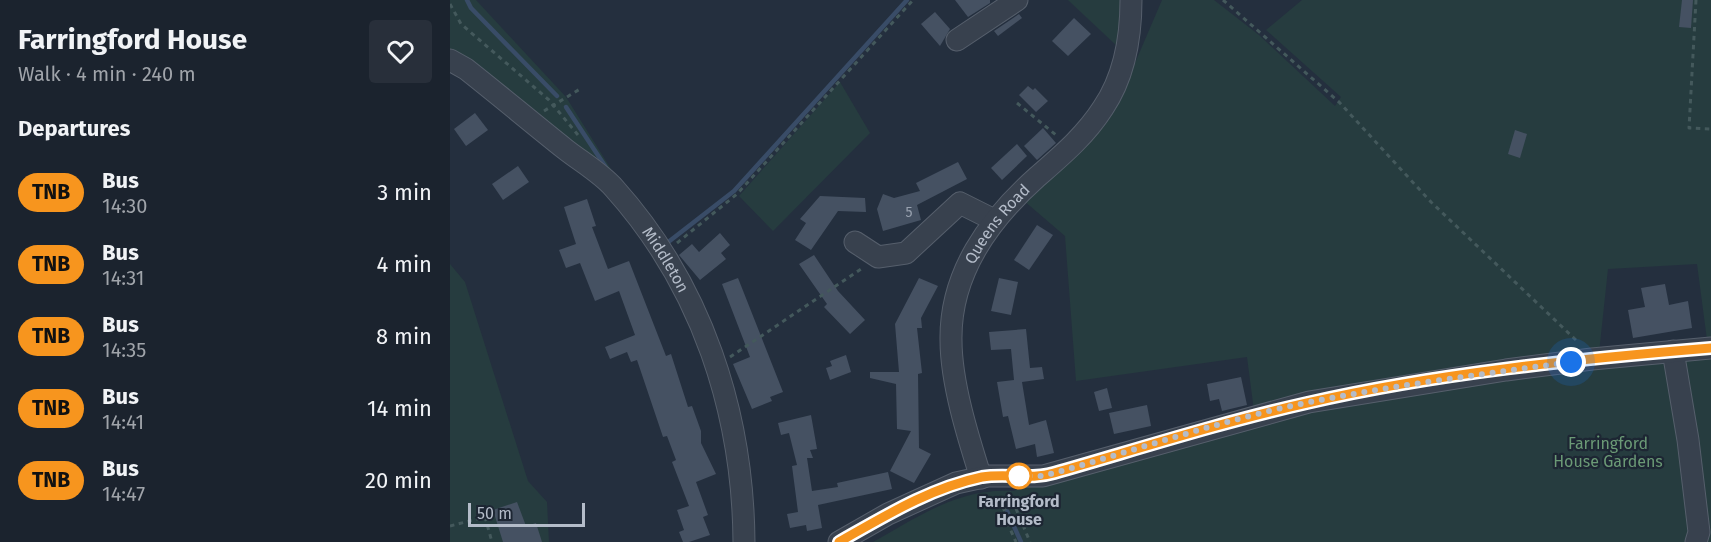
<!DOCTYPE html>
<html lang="en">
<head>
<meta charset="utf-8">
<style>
	:root { --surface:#1b232e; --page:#282f3a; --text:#f1f3f6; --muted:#a0a4aa }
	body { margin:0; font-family:"Fira Sans",sans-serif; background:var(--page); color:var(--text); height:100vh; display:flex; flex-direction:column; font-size:22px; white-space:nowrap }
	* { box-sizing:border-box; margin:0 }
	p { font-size:20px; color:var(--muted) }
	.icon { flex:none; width:33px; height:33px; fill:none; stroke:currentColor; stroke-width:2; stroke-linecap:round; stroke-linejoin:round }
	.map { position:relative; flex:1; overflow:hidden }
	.sheet { display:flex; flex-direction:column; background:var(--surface); width:450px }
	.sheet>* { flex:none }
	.badge { padding:0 12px; border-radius:20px; font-size:21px; line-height:39px }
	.scale { position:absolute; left:18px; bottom:15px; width:117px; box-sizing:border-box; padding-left:6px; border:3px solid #b4bcc9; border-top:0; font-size:16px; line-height:21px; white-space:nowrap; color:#b4bcc9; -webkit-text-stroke:4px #1d2633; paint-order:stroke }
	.you { position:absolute; width:30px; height:30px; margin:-15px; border:4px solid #fff; border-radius:50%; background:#1a73e8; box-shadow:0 0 0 9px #1a73e833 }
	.map>.badge { position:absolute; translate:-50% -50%; box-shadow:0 0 0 3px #fff }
	h2 { padding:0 18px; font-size:22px; line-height:54px }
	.round { display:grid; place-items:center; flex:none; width:63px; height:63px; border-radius:6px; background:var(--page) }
	.overview { display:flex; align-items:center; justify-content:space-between; height:102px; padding:0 18px }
	h1 { font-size:28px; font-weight:700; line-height:45px }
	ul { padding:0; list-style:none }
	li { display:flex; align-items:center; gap:18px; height:72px; padding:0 18px }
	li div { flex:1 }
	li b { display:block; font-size:22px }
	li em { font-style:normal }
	li .badge { min-width:66px; font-weight:700; text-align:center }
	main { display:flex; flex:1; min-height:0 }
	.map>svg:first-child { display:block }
	.green { fill:#263c3f }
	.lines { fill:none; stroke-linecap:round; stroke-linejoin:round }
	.stream { stroke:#394c67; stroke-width:4.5 }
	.building { fill:#455162 }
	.minor-casing { stroke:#565f6c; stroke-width:23 }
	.path { stroke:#44595c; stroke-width:3; stroke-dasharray:4.5 4.5; stroke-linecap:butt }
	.minor { stroke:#38414e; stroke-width:21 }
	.line-casing { stroke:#fff; stroke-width:14 }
	.line { stroke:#f7951e; stroke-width:9 }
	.walk { stroke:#b4bcc9; stroke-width:6; stroke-dasharray:0 10.8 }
	.stop-dot { fill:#fff; stroke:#f7951e; stroke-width:3 }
	.labels { text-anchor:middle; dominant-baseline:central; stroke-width:4.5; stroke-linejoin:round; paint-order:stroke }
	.number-label { font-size:14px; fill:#98a1af }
	.street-label { font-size:16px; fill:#b4bcc9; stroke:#1d2633 }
	.park-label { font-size:16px; fill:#6b9a76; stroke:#1d2633 }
	.stop-label { font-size:16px; font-weight:bold; fill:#b4bcc9; stroke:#1d2633 }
</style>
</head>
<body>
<main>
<section class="sheet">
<div class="overview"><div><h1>Farringford House</h1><p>Walk · 4 min · 240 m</p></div><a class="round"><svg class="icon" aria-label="heart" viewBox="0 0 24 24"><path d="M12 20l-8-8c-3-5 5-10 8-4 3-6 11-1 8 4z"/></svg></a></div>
<h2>Departures</h2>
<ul>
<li><span class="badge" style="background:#f7951e;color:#111">TNB</span><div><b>Bus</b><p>14:30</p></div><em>3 min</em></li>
<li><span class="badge" style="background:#f7951e;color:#111">TNB</span><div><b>Bus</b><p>14:31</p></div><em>4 min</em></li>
<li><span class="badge" style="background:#f7951e;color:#111">TNB</span><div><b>Bus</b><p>14:35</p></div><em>8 min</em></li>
<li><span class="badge" style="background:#f7951e;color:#111">TNB</span><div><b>Bus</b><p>14:41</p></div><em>14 min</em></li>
<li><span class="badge" style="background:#f7951e;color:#111">TNB</span><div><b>Bus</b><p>14:47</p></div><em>20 min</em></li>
</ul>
</section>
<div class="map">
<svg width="1261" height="542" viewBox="0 0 1261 542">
	<rect width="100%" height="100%" fill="#242f3e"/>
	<!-- green -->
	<g class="green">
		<path d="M0,0h26l90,97 45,72 4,13 -165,-128z"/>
		<path d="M618,0h63l-13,47z"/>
		<path d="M712,0h52l45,35 76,71 6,-9 -75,-67 36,-30h409v340h-4l-10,-76 -89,5 -9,84 -345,58 -7,-54 -171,24 -11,-145 -42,-36 97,-102z"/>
		<path d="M390,82l30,51 -97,98 -34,-35z"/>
		<path d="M0,264l15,18 63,199 19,21 2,40h-99z"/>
		<path d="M1261,353v189h-838c47,-26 85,-54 140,-51l296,-83 104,-17z"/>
	</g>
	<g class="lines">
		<!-- stream -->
		<g class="stream">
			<path d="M17,0l4,8 86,88"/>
			<path d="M116,107l41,62"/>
			<path d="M215,241l2,2 67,-52 173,-191"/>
			<path d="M552,500l3,5"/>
			<path d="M557,511l14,31"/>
		</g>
	</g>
	<!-- building -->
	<g class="building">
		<path d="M505,0h35v3l-22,14z"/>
		<path d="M1232,0h11l-2,28 -12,-1z"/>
		<path d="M485,12l15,17 -10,17 -19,-22z"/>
		<path d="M569,14l3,4 -24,18 -4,-5z"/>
		<path d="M624,18l17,16 -23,22 -16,-15z"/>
		<path d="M578,86l5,4 2,-2 13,13 -12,11 -17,-17z"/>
		<path d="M25,113l13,17 -22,16 -12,-17z"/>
		<path d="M593,128l13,15 -19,17 -13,-14z"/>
		<path d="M1065,130l12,4 -7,24 -12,-4z"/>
		<path d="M567,144l10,12 -25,24 -11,-12z"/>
		<path d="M508,162l9,17 -50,26 4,15 -38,11 -6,-22 6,-15 11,4 26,-7 -4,-8z"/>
		<path d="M68,166l11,16 -26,18 -11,-16z"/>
		<path d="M370,196l45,2 1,14 -28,-1 -27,39 -16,-10 11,-17 -6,-4z"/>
		<path d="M137,199l9,27 -4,1 16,42 21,-8 37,95 5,-2 17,53 4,-1 9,25v12l15,31 -20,8 12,33 -5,2 7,18 -21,7h-6l-4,-10 5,-2 -7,-20 12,-4 -17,-44 4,-2 -9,-24 -4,1 -26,-77 -6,2 -4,-10 -17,7 -5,-12 30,-12 -16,-44 -24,10 -15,-38 -14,5 -7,-18 17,-6 -12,-37z"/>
		<path d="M587,225l16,10 -24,35 -15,-10z"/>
		<path d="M270,233l10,12 -9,8 5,6 -26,21 -21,-25 13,-11 7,8z"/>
		<path d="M364,255l24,36 27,29 -15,14 -26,-27 3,-3 -28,-40z"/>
		<path d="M288,278l45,114 -13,5 2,4 -20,8 -19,-45 17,-7 -28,-73z"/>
		<path d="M469,278l19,8 -17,32 1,10h-5l5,45 -4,1 1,74 12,6 -17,29 -24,-12 21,-40 -14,-2 -1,-45 -26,-6v-6h29l-4,-48z"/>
		<path d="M549,278l19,4 -7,33 -20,-4z"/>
		<path d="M1215,284l4,21 19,-4 4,27 -59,10 -5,-28 17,-3 -4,-19z"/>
		<path d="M576,329l4,39 12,-1 2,12 -22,3 7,43 17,-5 8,33 -17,4 -2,-13 -19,5 -8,-33 -5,1 -6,-35 17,-2 -3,-31 -20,1 -2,-18z"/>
		<path d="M396,355l5,17 -21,8 -4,-12 6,-2 -2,-5z"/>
		<path d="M791,377l6,28 -25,6 -3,-12 -9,2 -3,-17z"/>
		<path d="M657,388l5,20 -13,3 -5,-19z"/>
		<path d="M697,405l4,21 -37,8 -5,-21z"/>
		<path d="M361,415l6,34 -7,1 3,8h-6l5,33 26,-4 -1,-4 51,-11 4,17 -74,16 4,23 -15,3 -1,-6 -16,3 -3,-14 11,-2 -6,-46 5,-1 -8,-32 -8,2 -3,-12z"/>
		<path d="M67,502l9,24 10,-3 6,19h-39l-10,-32z"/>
	</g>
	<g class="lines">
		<defs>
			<g id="minor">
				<path d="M507,40l60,-40"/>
				<path id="s1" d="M0,60l16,9c33,26 65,53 99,80 15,12 36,24 49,39 88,98 129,224 130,354"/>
				<path d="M405,242l23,15 28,-4 54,-50 34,17"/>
				<path d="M1223,351l15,89 11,92 -3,10"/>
				<path id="s2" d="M531,478c-13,-41 -30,-95 -30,-138 -1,-67 38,-120 86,-163 24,-21 48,-41 66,-69 21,-31 28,-71 28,-108"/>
				<path d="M389,542l49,-28 68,-31 32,-7h55l266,-74 197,-32 86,-11 119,-11"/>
			</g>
		</defs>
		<!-- minor casing -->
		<use href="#minor" class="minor-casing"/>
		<!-- path -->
		<g class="path">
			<path d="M773,0l116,102 92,100 147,140"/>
			<path d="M1246,0l-7,128 22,1"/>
			<path d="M0,4l11,20 88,76 29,35"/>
			<path d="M567,103l39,32"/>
			<path d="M94,111l36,-22"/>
			<path d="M227,243l60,-49 176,-194"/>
			<path d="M280,357l134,-90"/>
			<path d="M559,492l21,50"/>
			<path d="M564,503l-12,8 14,31"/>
			<path d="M0,526l35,-9 7,25"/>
		</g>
		<!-- minor -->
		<use href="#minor" class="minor"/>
	</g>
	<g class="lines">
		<defs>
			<path id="line" d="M389,542c46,-26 91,-54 143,-65 24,-4 49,3 72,-4 84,-24 168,-51 253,-70 130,-30 271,-44 404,-55"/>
		</defs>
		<!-- line casing -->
		<use href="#line" class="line-casing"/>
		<!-- line -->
		<use href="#line" class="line"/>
		<!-- walk -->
		<path class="walk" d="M569,476h24c89,-24 177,-56 267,-74 86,-17 174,-28 261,-40"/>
	</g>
	<!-- markers -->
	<circle class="stop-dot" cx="569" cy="476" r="12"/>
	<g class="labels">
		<!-- number labels -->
		<g class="number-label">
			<text x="459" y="212">5</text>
		</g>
		<!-- street labels -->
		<g class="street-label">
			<text stroke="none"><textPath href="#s2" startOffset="270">Queens Road</textPath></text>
			<text stroke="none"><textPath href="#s1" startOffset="297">Middleton</textPath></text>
		</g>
		<!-- park labels -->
		<g class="park-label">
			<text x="1158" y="443">Farringford<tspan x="1158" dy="18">House Gardens</tspan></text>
		</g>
		<!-- stop labels -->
		<g class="stop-label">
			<text x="569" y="501">Farringford<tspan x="569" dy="18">House</tspan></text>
		</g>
	</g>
</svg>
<div class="scale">50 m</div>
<div class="you" style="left:1121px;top:362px"></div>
</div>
</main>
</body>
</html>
